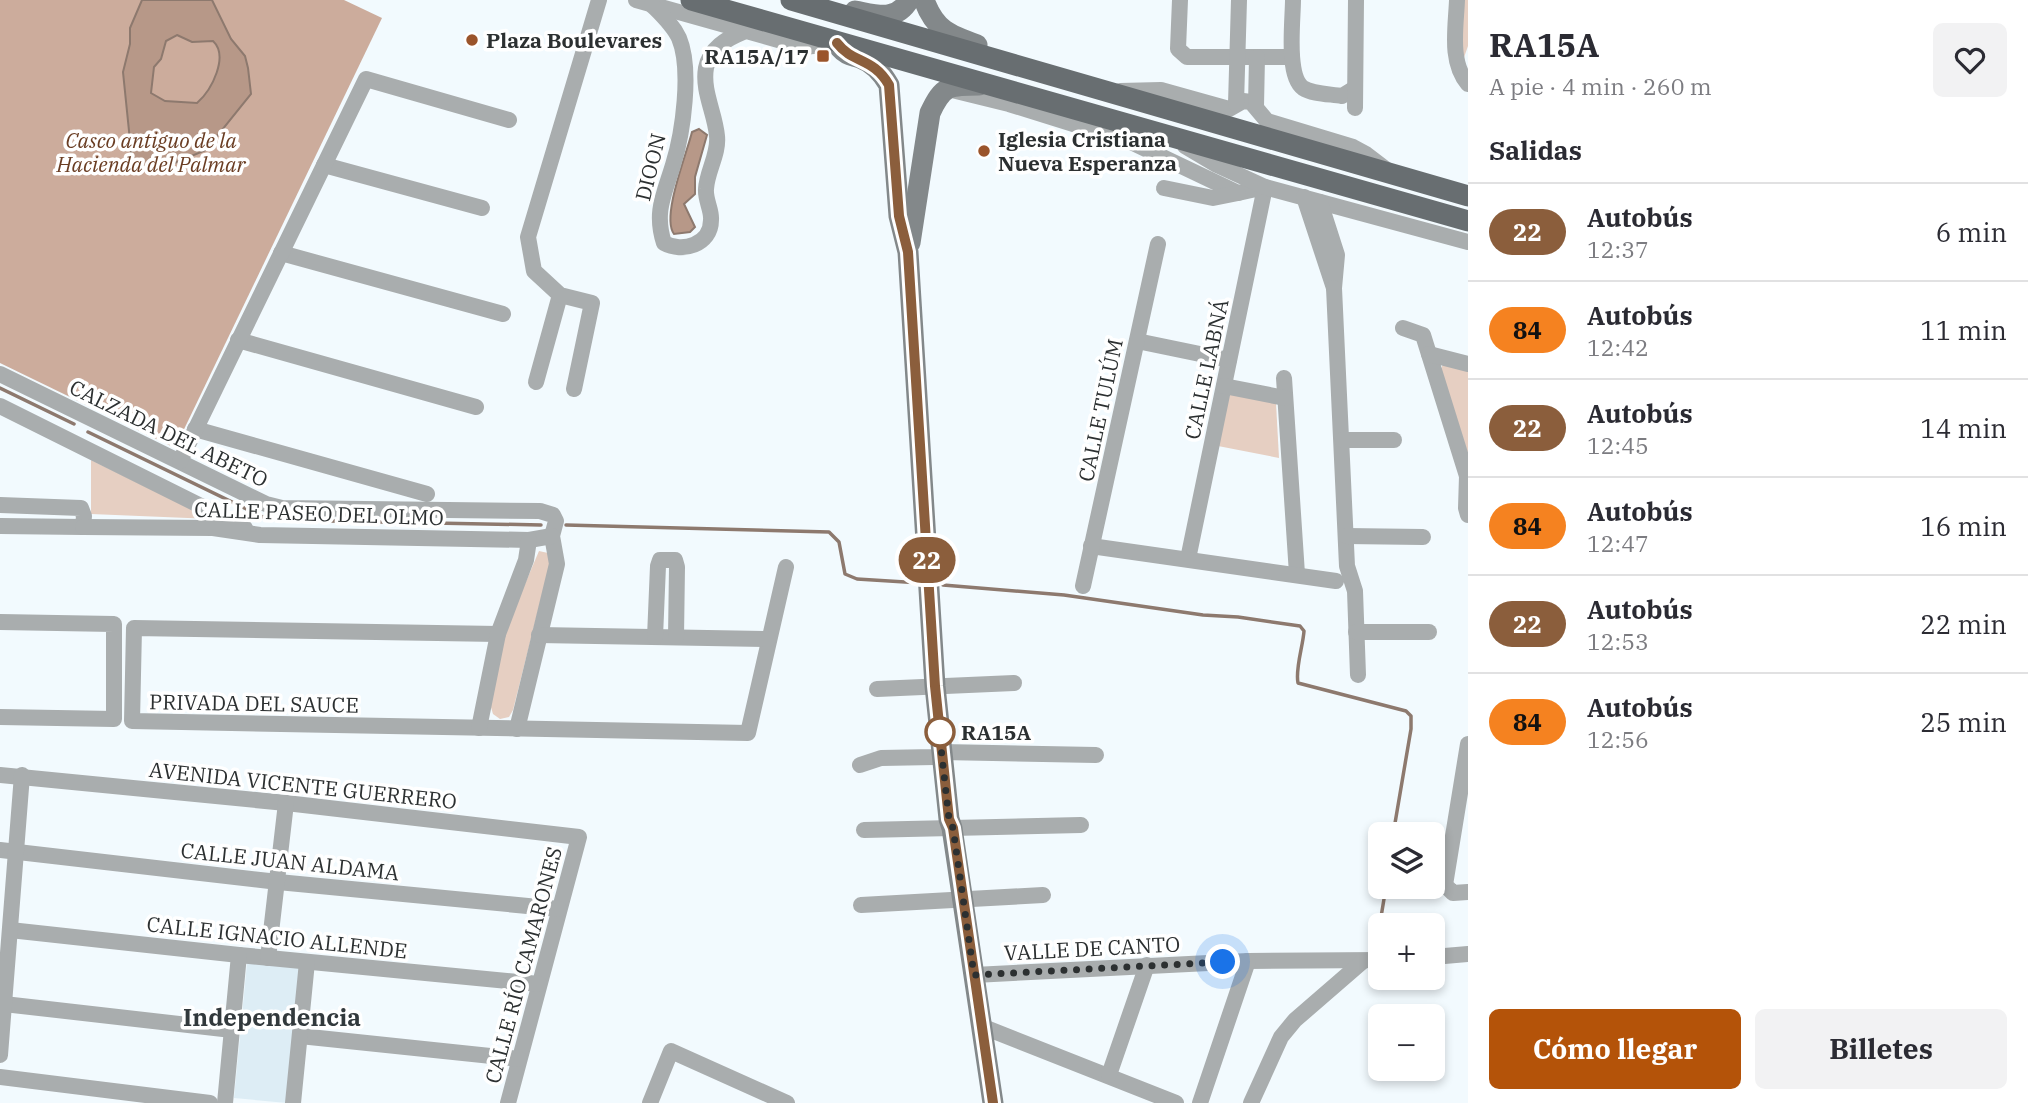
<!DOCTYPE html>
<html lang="es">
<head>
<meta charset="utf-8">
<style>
	:root { --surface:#fff; --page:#f2f2f3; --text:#2b2b33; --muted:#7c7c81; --line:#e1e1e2; --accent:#b45309 }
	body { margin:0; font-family:"IBM Plex Serif",serif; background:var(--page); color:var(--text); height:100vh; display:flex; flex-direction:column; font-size:26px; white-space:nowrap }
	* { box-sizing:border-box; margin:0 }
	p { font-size:23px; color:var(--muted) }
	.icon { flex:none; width:38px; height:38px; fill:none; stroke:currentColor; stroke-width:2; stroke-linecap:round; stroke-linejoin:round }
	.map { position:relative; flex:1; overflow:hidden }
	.details { display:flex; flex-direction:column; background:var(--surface); width:560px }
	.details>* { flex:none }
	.badge { padding:0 14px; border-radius:23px; font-size:24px; line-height:46px }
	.tools { position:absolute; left:1368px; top:822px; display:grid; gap:14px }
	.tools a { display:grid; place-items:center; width:77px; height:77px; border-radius:10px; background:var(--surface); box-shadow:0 4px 10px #0003; font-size:35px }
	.you { position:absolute; width:35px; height:35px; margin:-18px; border:5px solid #fff; border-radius:50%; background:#1a73e8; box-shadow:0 0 0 10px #1a73e833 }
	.map>.badge { position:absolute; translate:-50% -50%; box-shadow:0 0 0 4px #fff }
	h2 { padding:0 21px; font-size:26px; line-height:63px }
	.round { display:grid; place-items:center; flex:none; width:74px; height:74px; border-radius:10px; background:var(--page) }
	.overview { display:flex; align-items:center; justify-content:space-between; height:119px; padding:0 21px }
	h1 { font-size:33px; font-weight:800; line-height:52px }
	.primary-button { display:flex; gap:14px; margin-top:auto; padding:14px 21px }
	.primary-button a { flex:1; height:80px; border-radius:10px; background:var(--accent); color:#fff; font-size:28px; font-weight:800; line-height:80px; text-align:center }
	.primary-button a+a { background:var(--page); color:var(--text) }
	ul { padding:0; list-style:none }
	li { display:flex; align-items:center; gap:21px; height:98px; padding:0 21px; border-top:2px solid var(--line) }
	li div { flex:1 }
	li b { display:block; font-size:26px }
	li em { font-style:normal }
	li .badge { min-width:77px; font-weight:700; text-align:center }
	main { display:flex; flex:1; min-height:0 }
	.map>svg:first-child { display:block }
	.built { fill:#ddedf5 }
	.green { fill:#e6cfc2 }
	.forest { fill:#ccac9c }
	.water { fill:#b79888; stroke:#8d796e; stroke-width:2; fill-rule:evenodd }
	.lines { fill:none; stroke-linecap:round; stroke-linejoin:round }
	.stream { stroke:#8d796e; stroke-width:3.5 }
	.street { stroke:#a9adae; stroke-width:16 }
	.secondary { stroke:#83888a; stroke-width:21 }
	.primary { stroke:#686e71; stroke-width:21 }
	.line-casing { stroke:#fff; stroke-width:16 }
	.line { stroke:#8b5e3c; stroke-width:10 }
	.walk { stroke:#2c3031; stroke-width:7; stroke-dasharray:0 12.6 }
	.poi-dot { fill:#9a542b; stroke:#fff; stroke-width:2.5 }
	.stop-dot { fill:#fff; stroke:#8b5e3c; stroke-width:3.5 }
	.labels { text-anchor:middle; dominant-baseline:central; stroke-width:7; stroke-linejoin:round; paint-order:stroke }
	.poi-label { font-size:21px; font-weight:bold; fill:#2c3031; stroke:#fff; text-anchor:start }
	.park-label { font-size:21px; font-style:italic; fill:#6a3d23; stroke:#fff }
	.street-label { font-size:21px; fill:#2c3031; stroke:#fff }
	.stop-label { font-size:21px; font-weight:bold; fill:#2c3031; stroke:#fff; text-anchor:start }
	.quarter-label { font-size:24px; font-weight:bold; fill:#32393c; stroke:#fff }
</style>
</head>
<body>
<main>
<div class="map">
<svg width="1468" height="1103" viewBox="0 0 1468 1103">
	<rect width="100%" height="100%" fill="#f2fafe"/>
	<!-- built -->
	<path class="built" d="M247,963l54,4 -14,136 -53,-5z"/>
	<!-- green -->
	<g class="green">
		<path d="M1457,0h11v46l-7,20z"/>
		<path d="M1443,364l25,5v85l-27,-85z"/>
		<path d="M1230,393l46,10 3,55 -61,-12z"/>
		<path d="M91,460l121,59 -121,-5z"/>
		<path d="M539,551l9,2 2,10 -37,147 -4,7 -9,2 -7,-5 -3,-10 17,-78z"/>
	</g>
	<!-- forest -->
	<path class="forest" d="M0,0h344l38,18 -207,430 -175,-85z"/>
	<!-- water -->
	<g class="water">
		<path d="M142,0h70l19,39 14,17 3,12 3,26 -45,56 -36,15 -37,5 -10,-98 7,-28v-16zM177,35l15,7 21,-1c16,15 -1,49 -16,62l-32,-2 -14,-8 3,-26 7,-8 5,-18z"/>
		<path d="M699,129l8,6 -12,42v17l-11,10 11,23 -5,5 -16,2c-13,-17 13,-81 18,-102z"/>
	</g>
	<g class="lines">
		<!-- stream -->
		<g class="stream">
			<path d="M0,388l74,36"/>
			<path d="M88,432l177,86 14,2 262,5"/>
			<path d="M566,525l263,7 10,10 6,32 12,5 64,4"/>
			<path d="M943,585l121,10 139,20 35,2 62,9 4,5c-1,15 -9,38 -6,52l108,28 5,5v13l-18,106"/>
			<path d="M1381,951l-3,-1 -1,-9 9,-54"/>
		</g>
		<!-- street -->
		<g class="street">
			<path d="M636,0l167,47 31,-3"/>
			<path d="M1180,0l-2,49 9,8h105"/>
			<path d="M1293,0c0,20 -7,76 10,88 9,6 27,6 39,8l13,-8"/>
			<path d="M1457,0c-1,27 -8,62 11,84"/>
			<path d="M652,5c10,10 21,20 27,33 13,31 4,95 -6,127 -9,30 -19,47 -9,78 18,10 47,2 47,-23 1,-10 -6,-20 -5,-31 1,-18 13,-35 11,-53 -2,-23 -15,-45 -11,-68 4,-20 20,-29 37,-36"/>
			<path d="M956,91l53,13 122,38 107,51 27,-6 -77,372"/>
			<path d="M1120,91l41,-1 68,19 14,-8 8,1 16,19 86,26 13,7 21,16"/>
			<path d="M1236,104l3,-104"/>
			<path d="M1256,106l1,-49"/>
			<path d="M1355,108l1,-108"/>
			<path d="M1185,146l32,19 48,22 203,55"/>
			<path d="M324,165l158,43"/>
			<path d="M1164,188l49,10 25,-5"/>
			<path d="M1304,197l30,91 3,-33 -17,-53"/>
			<path d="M281,253l222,61"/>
			<path d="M1334,288l13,278 8,25 3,84"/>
			<path d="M1403,328l20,7 44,141 -1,32 2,7"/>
			<path d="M238,340l238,67"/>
			<path d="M1137,341l92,19"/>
			<path d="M1429,354l39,10"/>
			<path d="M0,374l266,130 16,4 258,3 13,4 3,6 -4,15 5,28 -40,165"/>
			<path d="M1284,378l13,196"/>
			<path d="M536,382l24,-87"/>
			<path d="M1224,386l61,12"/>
			<path d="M574,389l18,-86 -32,-8 -26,-24 -6,-34 71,-237"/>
			<path d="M0,406l245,122"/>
			<path d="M195,429l232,65"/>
			<path d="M1342,440h52"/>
			<path d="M180,461l186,-382 143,41"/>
			<path d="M0,505l81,3 3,8 -1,11 -83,-1"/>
			<path d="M83,527l130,1 47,7 269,5 23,-4"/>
			<path d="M1346,536l77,1"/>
			<path d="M1091,546l245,35"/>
			<path d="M1083,586l75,-342"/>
			<path d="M0,622l114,2v95l-114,-2"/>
			<path d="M1356,632h73"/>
			<path d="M498,634l-364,-6 -2,93 616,12 38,-166"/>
			<path d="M539,635l229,4"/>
			<path d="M655,637l3,-71 2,-6h15l2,7 -1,70"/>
			<path d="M877,689l137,-6"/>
			<path d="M479,728l19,-94 28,-74 3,-20"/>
			<path d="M1468,744l-23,141 8,8 15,-1"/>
			<path d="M860,765l21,-7 53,-1 8,-5 154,3"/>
			<path d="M0,775l286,28 293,34 -71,266"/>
			<path d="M864,830l217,-5"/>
			<path d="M0,850l278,32 281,27"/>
			<path d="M861,905l182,-10"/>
			<path d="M10,930l229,25 300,29"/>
			<path d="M1433,957l35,-3"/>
			<path d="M268,958l18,-155"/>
			<path d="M974,975l274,-14 133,-1"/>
			<path d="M4,1004l228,26"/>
			<path d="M981,1026l195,77"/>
			<path d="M300,1036l219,23"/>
			<path d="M0,1055l22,-280"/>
			<path d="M1109,1075l38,-110"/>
			<path d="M0,1077l210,26"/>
			<path d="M225,1103l14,-148"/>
			<path d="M293,1103l14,-141"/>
			<path d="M650,1103l21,-52 116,52"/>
			<path d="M1200,1103l48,-142"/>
			<path d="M1251,1103l30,-66 14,-17 67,-58"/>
		</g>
		<!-- secondary -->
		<g class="secondary">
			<path d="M924,0c11,30 25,35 53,45"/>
			<path d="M855,11c22,4 41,11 54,-11"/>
			<path d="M840,48c6,7 11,7 20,10 14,5 22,15 29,27l10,131 9,36 27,434 14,133 3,9 41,275"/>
			<path d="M910,243l20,-130c13,-28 19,-28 49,-28"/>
		</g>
		<!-- primary -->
		<g class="primary">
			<path d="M691,0l777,221"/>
			<path d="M791,0l677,196"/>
		</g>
	</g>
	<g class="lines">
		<defs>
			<path id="line" d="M837,43c16,21 36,14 52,42l10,131 9,36 27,434 14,133 4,9 40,275"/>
		</defs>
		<!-- line casing -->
		<use href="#line" class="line-casing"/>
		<!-- line -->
		<use href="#line" class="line"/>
		<!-- walk -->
		<path class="walk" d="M940,732l-1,-2 10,89 4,9 21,147 249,-13"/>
	</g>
	<!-- markers -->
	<g class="poi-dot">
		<circle cx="472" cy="40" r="7"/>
		<rect x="816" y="49" width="14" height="14" rx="3.5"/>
		<circle cx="984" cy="151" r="7"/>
	</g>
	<circle class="stop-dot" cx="940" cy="732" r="14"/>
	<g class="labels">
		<!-- poi labels -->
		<g class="poi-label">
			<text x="486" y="40">Plaza Boulevares</text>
			<text x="809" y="56" text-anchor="end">RA15A/17</text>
			<text x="998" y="139">Iglesia Cristiana<tspan x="998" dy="24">Nueva Esperanza</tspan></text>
		</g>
		<!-- park labels -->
		<g class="park-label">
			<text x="151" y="140">Casco antiguo de la<tspan x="151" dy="24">Hacienda del Palmar</tspan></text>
		</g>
		<!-- street labels -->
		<g class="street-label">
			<text transform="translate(650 167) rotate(-76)">DIOON</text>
			<text transform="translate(1206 369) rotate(-78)">CALLE LABNÁ</text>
			<text transform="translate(1100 410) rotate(-78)">CALLE TULÚM</text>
			<text transform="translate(169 433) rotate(26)">CALZADA DEL ABETO</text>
			<text transform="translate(319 513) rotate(2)">CALLE PASEO DEL OLMO</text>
			<text transform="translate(254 703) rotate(1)">PRIVADA DEL SAUCE</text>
			<text transform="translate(303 785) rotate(6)">AVENIDA VICENTE GUERRERO</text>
			<text transform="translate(290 861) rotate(6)">CALLE JUAN ALDAMA</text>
			<text transform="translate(277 937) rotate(6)">CALLE IGNACIO ALLENDE</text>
			<text transform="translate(1092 948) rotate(-3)">VALLE DE CANTO</text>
			<text transform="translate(523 965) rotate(-75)">CALLE RÍO CAMARONES</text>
		</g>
		<!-- stop labels -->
		<g class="stop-label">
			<text x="961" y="732">RA15A</text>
		</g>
		<!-- quarter labels -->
		<g class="quarter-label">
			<text x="272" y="1017">Independencia</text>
		</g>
	</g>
</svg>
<div class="tools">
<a><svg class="icon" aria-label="layers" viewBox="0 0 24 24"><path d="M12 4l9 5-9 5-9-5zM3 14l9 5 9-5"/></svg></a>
<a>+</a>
<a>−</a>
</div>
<div class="you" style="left:1223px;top:962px"></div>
<b class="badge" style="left:927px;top:560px;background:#8b5e3c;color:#fff">22</b>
</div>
<section class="details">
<div class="overview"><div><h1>RA15A</h1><p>A pie · 4 min · 260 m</p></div><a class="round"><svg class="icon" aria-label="heart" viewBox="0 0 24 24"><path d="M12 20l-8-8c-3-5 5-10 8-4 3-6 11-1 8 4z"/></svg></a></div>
<h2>Salidas</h2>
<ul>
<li><span class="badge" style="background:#8b5e3c;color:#fff">22</span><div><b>Autobús</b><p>12:37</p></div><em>6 min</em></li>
<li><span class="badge" style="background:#f58220;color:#111">84</span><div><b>Autobús</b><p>12:42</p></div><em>11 min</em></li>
<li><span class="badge" style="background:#8b5e3c;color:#fff">22</span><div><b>Autobús</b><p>12:45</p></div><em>14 min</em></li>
<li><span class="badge" style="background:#f58220;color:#111">84</span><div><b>Autobús</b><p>12:47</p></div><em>16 min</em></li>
<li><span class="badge" style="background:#8b5e3c;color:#fff">22</span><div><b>Autobús</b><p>12:53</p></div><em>22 min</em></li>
<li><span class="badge" style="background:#f58220;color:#111">84</span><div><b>Autobús</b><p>12:56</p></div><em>25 min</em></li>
</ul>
<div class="primary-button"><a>Cómo llegar</a><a>Billetes</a></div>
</section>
</main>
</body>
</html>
